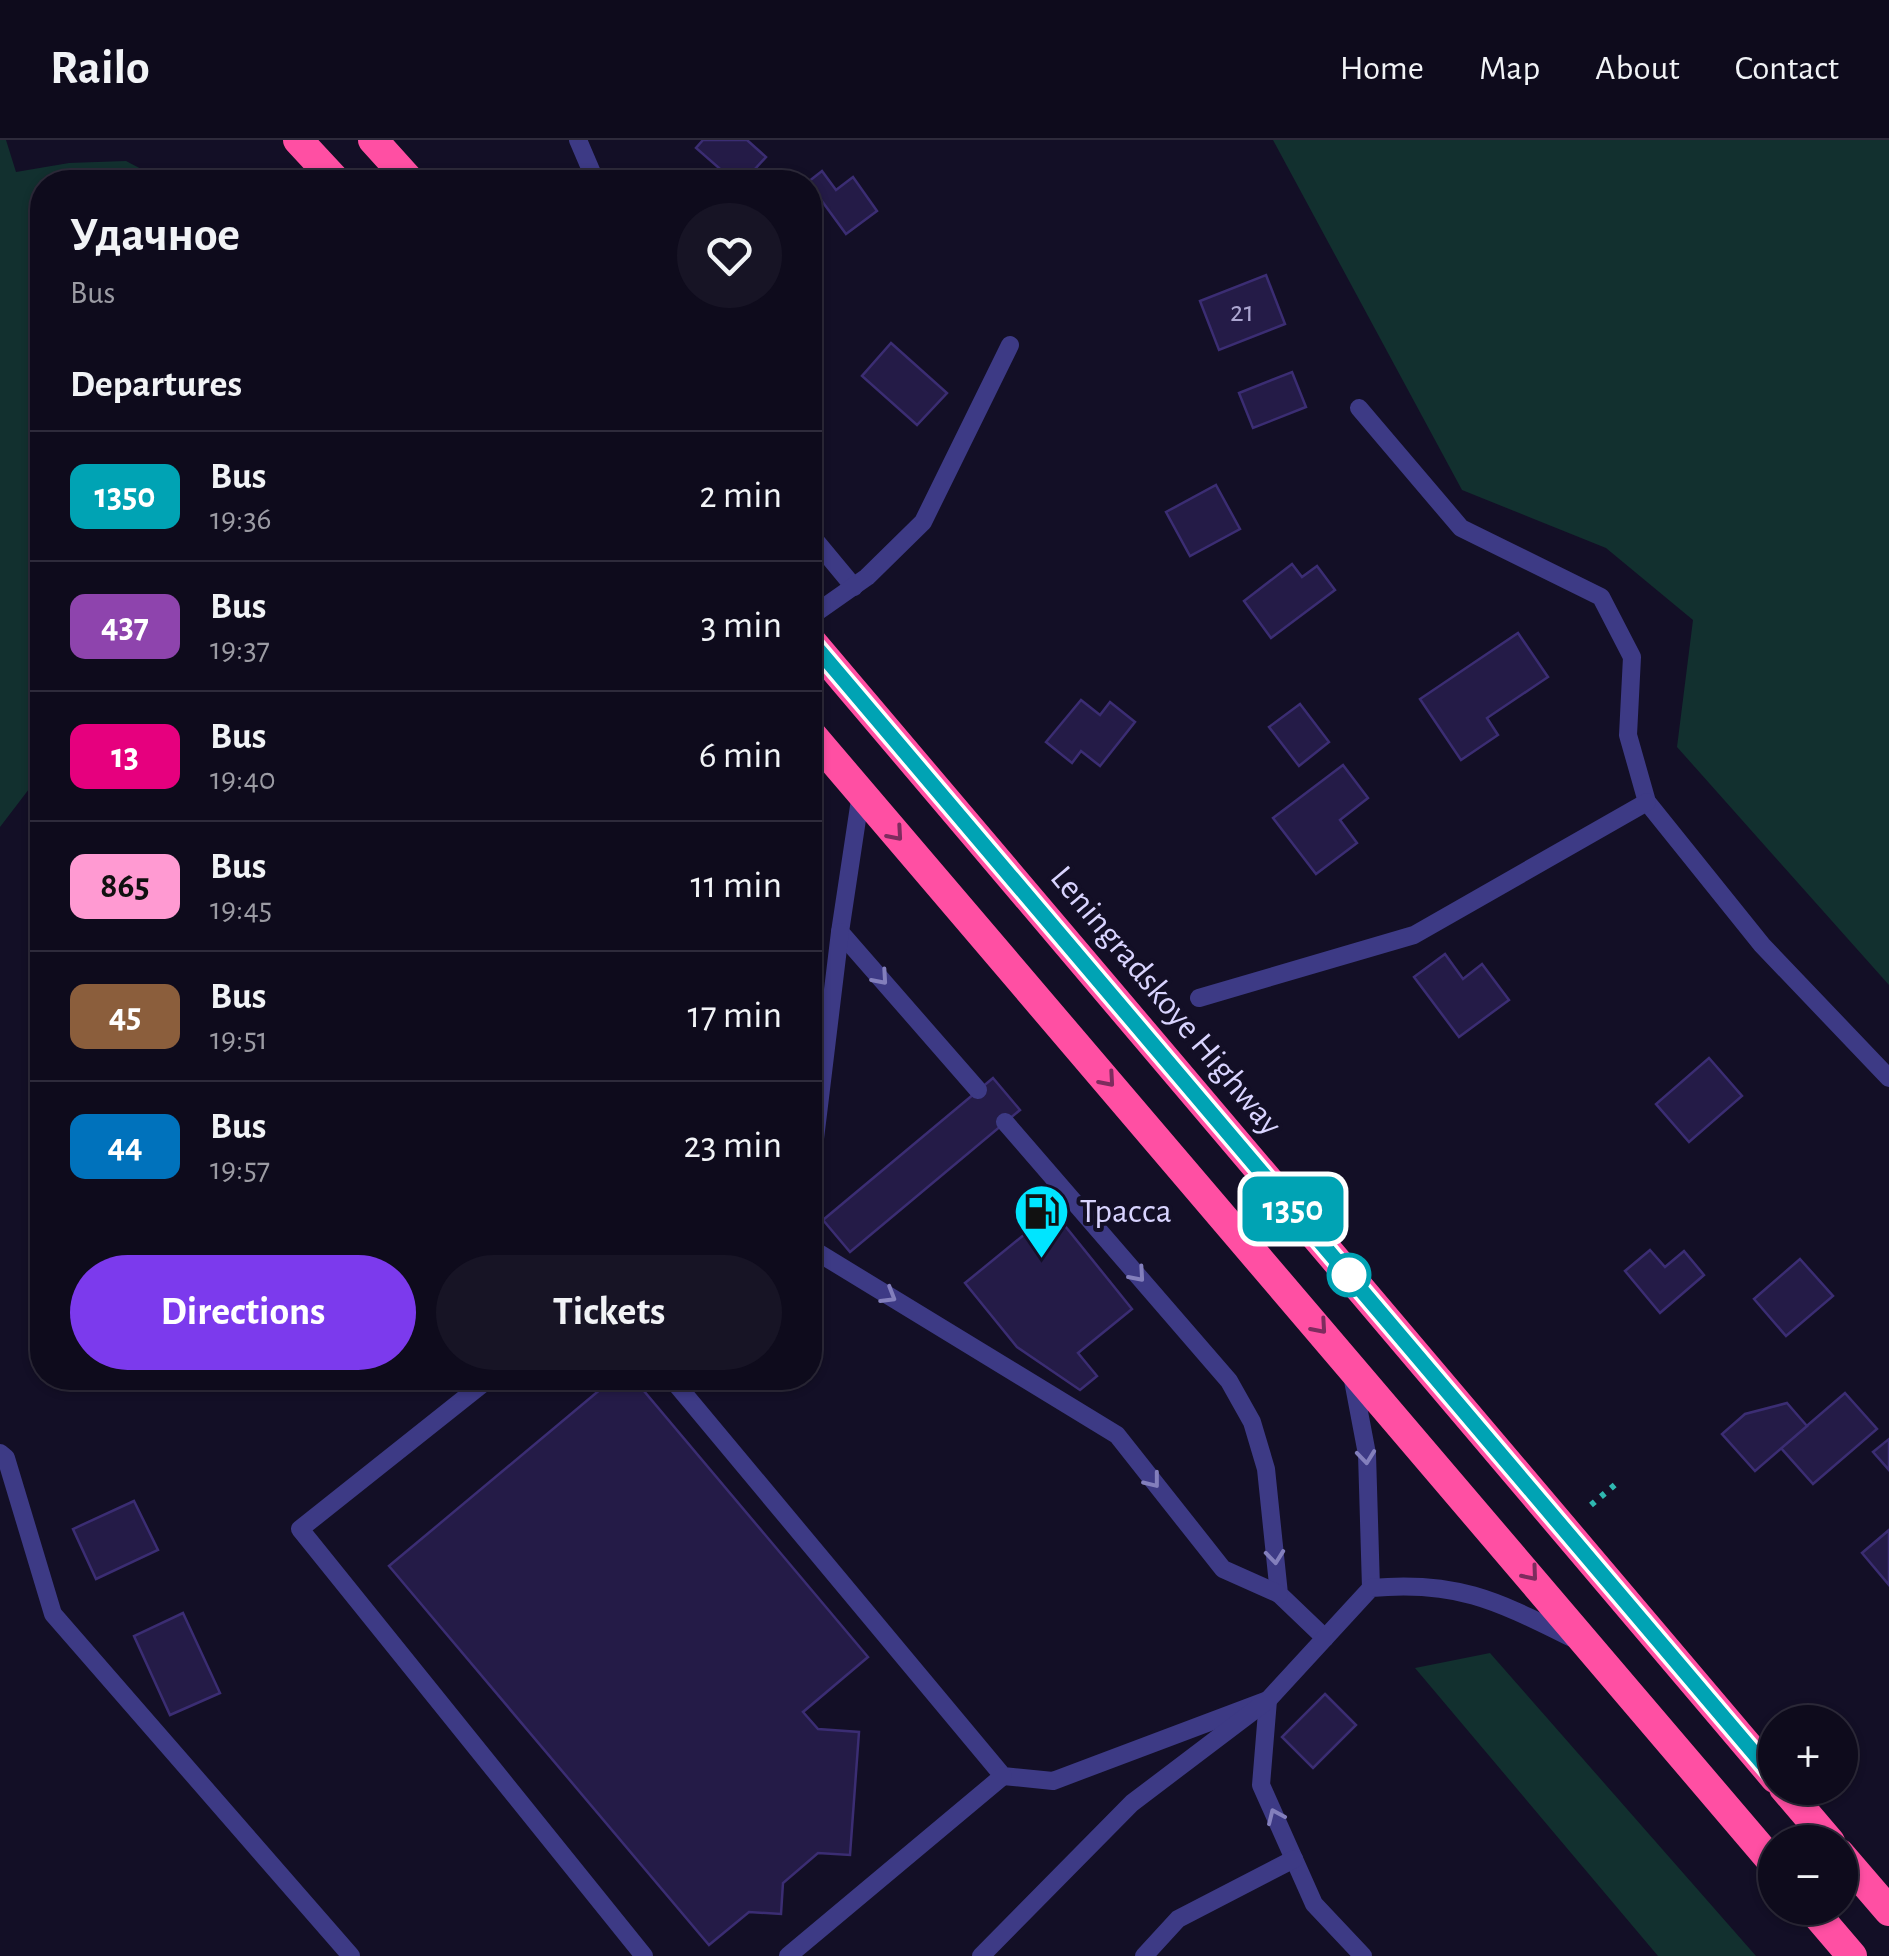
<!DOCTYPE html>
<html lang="en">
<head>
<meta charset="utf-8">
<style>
	:root { --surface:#0e0b1c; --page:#171425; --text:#f1f3f6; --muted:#9b9ba3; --line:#2e2b3b; --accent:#7c3aed }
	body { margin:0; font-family:"Alegreya Sans",sans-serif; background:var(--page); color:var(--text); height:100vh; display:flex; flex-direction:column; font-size:38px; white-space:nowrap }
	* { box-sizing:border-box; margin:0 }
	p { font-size:32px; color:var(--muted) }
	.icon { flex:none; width:55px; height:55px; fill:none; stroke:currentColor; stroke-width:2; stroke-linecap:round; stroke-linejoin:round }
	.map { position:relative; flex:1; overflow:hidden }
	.drawer { position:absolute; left:30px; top:30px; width:792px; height:1220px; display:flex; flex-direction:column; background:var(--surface); border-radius:40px; box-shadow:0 2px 8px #0004,0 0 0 2px var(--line) }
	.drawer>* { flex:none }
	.badge { padding:0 20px; border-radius:15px; font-size:35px; line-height:65px }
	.buttons { position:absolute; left:1758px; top:1565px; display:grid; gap:20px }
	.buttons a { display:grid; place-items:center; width:100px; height:100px; border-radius:50%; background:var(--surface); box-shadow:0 2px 8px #0004,0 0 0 2px var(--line); font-size:50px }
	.map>.badge { position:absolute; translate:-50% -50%; box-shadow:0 0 0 5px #fff }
	h2 { padding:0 40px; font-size:38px; line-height:90px }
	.round { display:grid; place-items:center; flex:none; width:105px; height:105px; border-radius:52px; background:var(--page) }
	.headline { display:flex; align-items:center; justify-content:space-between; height:170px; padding:0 40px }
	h1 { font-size:48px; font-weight:700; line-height:75px }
	.cta { display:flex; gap:20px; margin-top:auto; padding:20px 40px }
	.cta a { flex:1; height:115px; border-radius:60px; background:var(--accent); color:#fff; font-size:40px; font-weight:700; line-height:115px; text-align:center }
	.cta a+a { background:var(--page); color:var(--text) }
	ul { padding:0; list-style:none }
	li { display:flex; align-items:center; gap:30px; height:130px; padding:0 40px; border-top:2px solid var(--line) }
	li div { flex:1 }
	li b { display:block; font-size:38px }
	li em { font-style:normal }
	li .badge { min-width:110px; font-weight:700; text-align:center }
	header { display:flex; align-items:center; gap:60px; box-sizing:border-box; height:140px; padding:0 50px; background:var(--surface); border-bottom:2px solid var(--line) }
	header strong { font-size:48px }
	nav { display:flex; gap:55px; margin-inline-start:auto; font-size:35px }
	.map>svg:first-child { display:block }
	.green { fill:#12302f }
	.building { fill:#241b47; stroke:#3b2d73; stroke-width:2.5 }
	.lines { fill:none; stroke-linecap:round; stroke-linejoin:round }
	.path { stroke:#2fb8b0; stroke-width:6; stroke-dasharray:5 8; stroke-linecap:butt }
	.lane { stroke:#3d3a85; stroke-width:18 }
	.highway { stroke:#ff4fa3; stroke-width:30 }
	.oneway { stroke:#7d2c5e }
	.oneway2 { stroke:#837fbc }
	.line-casing { stroke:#fff; stroke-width:22 }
	.line { stroke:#00a3b4; stroke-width:15 }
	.stop-dot { fill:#fff; stroke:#00a3b4; stroke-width:5 }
	.labels { text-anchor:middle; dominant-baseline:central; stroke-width:8; stroke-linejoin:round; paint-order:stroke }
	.number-label { font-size:30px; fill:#aca6d1 }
	.street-label { font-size:35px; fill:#d9d4ff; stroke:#130f26 }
	.poi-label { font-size:35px; fill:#d9d4ff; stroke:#130f26; text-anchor:start }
</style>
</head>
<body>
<header>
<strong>Railo</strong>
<nav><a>Home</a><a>Map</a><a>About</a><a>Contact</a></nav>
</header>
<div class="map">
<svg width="1889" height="1816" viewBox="0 0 1889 1816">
	<rect width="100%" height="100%" fill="#130f26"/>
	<!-- green -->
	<g class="green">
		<path d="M0,0h6l10,32 53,-9 57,-2 40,21h-124v590l-42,55z"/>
		<path d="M1273,0h616v845l-212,-238 16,-127 -87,-72 -144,-58z"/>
		<path d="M1490,1513l266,303h-98l-243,-288z"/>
	</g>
	<!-- building -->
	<g class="building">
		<path d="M703,0h44l19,17 -23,25h-8l-39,-34z"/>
		<path d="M822,31l14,19 17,-13 24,34 -31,23 -38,-52z"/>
		<path d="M1266,135l19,49 -66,26 -19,-49z"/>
		<path d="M891,203l56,50 -30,32 -55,-49z"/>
		<path d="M1292,232l14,35 -53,21 -14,-35z"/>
		<path d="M1216,345l24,44 -50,27 -24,-44z"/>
		<path d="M1292,424l10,13 15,-11 18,24 -64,48 -27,-37z"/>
		<path d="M1518,493l30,44 -61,41 11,17 -37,25 -41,-61z"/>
		<path d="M1081,560l19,15 10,-13 25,20 -35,44 -19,-15 -9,12 -26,-21z"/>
		<path d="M1300,564l29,38 -30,24 -30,-39z"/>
		<path d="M1343,625l25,33 -28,22 17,23 -41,31 -43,-56z"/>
		<path d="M1445,814l18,25 19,-15 27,36 -50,37 -45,-60z"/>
		<path d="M1709,918l33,38 -53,46 -33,-38z"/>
		<path d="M993,938l27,32 -170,142 -27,-32z"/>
		<path d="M1053,1071l79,98 -54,44 19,23 -17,14 -63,-43 -52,-64z"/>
		<path d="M1650,1110l15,17 19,-16 20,24 -44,38 -35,-42z"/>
		<path d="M1800,1119l33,37 -47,40 -32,-37z"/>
		<path d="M614,1238h19l235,279 -65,55 15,17 41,3 -9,123 -32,-2 -35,30 -2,31 -32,-2 -40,33 -320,-379z"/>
		<path d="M1845,1253l32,36 -64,55 -32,-36z"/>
		<path d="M1787,1263l20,23 -52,45 -33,-37 23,-20z"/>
		<path d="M1889,1299v31l-16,-18z"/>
		<path d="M134,1361l24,49 -62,29 -23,-50z"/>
		<path d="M1889,1390v55l-27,-32z"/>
		<path d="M183,1473l37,80 -50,22 -36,-79z"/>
		<path d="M1325,1554l31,31 -43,43 -31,-31z"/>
	</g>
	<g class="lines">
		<!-- path -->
		<path class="path" d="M1591,1365l26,-22"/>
		<!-- lane -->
		<g class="lane">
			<path d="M578,0l18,42"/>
			<path d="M1359,268l102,120 140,69 31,60 -4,78 19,67 115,143 127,133"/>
			<path d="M810,394l44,53"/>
			<path d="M810,477l57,-40 56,-55 87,-177"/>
			<path d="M861,653l-21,139 138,158"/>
			<path d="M1199,858l215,-63 233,-133"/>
			<path d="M1005,982l224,259 23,41 14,47 13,125 46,44"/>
			<path d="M810,1040l30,-248"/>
			<path d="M810,1101l7,11 300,183 106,134 56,25"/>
			<path d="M1352,1235l15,79 4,134"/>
			<path d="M490,1238l-190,151 344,427"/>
			<path d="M671,1238l332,398 50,5 215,-81"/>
			<path d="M0,1313l6,5 47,156 298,342"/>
			<path d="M1268,1560l-7,85 53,119 49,52"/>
			<path d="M788,1816l215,-180"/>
			<path d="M981,1816l151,-153 136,-103 103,-112c86,-8 126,13 201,50"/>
			<path d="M1144,1816l34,-37 116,-60"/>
		</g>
		<!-- highway -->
		<g class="highway">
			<path d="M298,0l39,42"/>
			<path d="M373,0l38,42"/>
			<path d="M810,500l965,1138"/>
			<path d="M810,593l965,1132"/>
			<path d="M1784,1648l46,54"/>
			<path d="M1840,1714l49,57"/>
			<path d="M1811,1768l41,48"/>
		</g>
	</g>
	<!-- one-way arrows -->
	<defs><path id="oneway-chevron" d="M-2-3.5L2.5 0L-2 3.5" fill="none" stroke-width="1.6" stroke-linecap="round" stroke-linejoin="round" transform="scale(2.5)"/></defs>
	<g class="oneway">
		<use href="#oneway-chevron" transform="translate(896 694) rotate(49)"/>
		<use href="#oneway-chevron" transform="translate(1108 940) rotate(49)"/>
		<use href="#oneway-chevron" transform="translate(1320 1187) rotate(49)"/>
		<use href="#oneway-chevron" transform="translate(1531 1434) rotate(50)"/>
	</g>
	<g class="oneway2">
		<use href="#oneway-chevron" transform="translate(881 838) rotate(49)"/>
		<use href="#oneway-chevron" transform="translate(1138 1135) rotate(49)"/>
		<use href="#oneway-chevron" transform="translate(889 1156) rotate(31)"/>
		<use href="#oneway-chevron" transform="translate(1366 1317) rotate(84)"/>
		<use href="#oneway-chevron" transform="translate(1153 1341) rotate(52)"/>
		<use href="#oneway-chevron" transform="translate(1275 1417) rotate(84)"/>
		<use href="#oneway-chevron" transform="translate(1275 1676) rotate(-114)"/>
	</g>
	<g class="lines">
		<defs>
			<path id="line" d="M810,500l965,1138"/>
		</defs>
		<!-- line casing -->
		<use href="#line" class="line-casing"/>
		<!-- line -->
		<use href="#line" class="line"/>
	</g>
	<!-- icons -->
	<defs>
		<symbol id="fuel-pin" viewBox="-11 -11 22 30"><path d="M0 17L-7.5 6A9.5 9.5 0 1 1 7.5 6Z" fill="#00e5ff" stroke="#130f26"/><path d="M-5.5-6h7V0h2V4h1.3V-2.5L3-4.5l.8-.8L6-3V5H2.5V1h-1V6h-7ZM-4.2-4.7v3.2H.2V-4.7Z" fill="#111"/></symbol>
	</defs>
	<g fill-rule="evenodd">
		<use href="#fuel-pin" x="1010" y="1040" width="63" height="86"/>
	</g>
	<!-- markers -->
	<circle class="stop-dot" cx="1349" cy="1135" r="20"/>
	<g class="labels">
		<!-- number labels -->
		<g class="number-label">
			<text x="1242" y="172">21</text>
		</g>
		<!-- street labels -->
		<g class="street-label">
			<text transform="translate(1166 861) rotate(50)">Leningradskoye Highway</text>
		</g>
		<!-- poi labels -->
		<g class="poi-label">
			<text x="1080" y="1071">Трасса</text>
		</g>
	</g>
</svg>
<div class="buttons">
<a>+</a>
<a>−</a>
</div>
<b class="badge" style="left:1293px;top:1069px;background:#00a3b4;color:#fff">1350</b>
<section class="drawer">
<div class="headline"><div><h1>Удачное</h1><p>Bus</p></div><a class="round"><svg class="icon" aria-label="heart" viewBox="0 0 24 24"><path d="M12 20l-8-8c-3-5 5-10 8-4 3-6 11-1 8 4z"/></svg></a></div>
<h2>Departures</h2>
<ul>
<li><span class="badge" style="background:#00a3b4;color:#fff">1350</span><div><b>Bus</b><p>19:36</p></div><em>2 min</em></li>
<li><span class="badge" style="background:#8e44ad;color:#fff">437</span><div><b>Bus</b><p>19:37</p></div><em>3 min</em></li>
<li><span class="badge" style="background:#e6007e;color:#fff">13</span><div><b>Bus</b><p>19:40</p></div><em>6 min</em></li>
<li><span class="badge" style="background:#ff9ad2;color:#111">865</span><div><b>Bus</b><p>19:45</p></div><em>11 min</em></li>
<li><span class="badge" style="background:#8b5e3c;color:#fff">45</span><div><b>Bus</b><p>19:51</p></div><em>17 min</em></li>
<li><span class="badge" style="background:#0072bc;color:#fff">44</span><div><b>Bus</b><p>19:57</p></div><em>23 min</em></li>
</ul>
<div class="cta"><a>Directions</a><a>Tickets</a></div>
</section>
</div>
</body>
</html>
